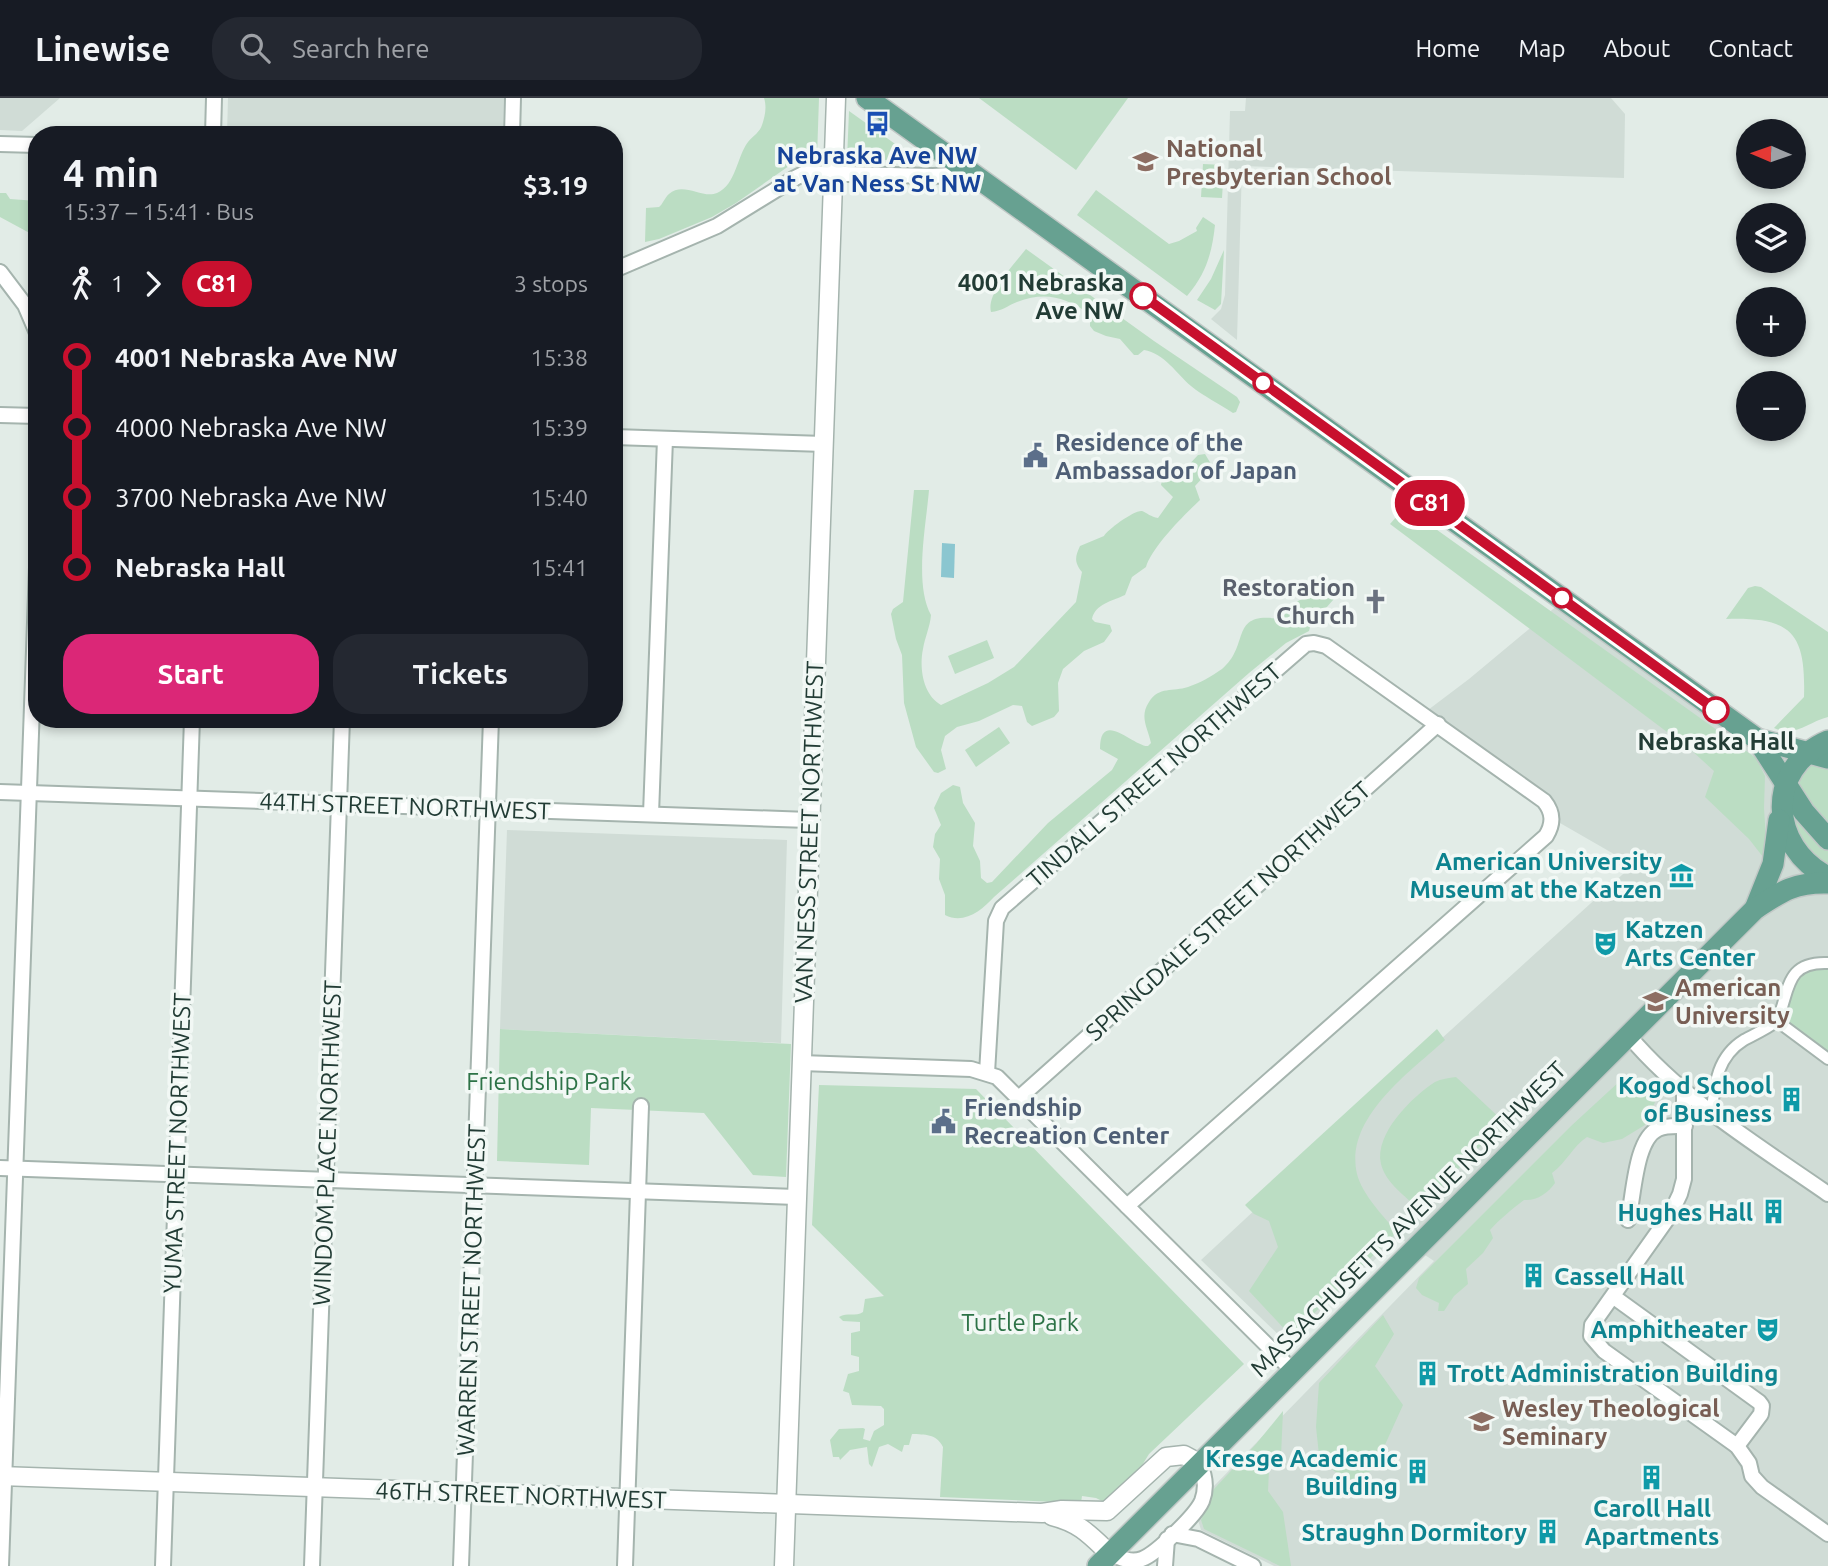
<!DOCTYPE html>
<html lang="en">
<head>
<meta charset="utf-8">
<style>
	:root { --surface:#171b24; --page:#242831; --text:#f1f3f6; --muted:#9ea1a6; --line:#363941; --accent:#db2777 }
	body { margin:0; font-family:Ubuntu,sans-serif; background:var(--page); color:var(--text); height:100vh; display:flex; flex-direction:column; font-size:26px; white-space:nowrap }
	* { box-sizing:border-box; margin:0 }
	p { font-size:23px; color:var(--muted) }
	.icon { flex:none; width:38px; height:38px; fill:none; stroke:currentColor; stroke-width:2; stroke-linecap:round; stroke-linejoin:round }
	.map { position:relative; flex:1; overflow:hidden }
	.sheet { position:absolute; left:28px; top:28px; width:595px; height:602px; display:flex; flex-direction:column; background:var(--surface); border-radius:28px; box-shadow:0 4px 10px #0003 }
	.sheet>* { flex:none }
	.badge { padding:0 14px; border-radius:23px; font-size:24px; line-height:46px }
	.needle { width:46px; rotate:272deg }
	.tools { position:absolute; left:1736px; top:21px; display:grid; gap:14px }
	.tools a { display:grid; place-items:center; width:70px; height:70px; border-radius:50%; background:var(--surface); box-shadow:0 4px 10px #0003; font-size:35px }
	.map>.badge { position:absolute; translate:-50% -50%; box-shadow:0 0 0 4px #fff }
	.legs { display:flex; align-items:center; gap:10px; height:77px; padding:0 35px; font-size:23px }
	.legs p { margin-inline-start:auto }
	.headline { display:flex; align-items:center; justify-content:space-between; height:119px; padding:0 35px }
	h1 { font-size:38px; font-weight:700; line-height:52px }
	.action { display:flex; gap:14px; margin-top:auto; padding:14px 35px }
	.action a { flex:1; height:80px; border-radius:28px; background:var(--accent); color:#fff; font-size:28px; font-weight:700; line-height:80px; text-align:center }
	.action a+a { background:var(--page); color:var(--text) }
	ul { padding:0 35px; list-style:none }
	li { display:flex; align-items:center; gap:24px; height:70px; font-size:26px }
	li i { display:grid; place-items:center; width:10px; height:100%; margin:0 9px; background:currentColor }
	li i::after { content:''; width:18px; height:18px; margin:-9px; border:5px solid; border-radius:50%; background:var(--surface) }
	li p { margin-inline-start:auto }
	li:first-child i { background:linear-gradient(#0000 50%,currentColor 0) }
	li:last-child i { background:linear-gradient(currentColor 50%,#0000 0) }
	header { display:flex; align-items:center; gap:42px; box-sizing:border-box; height:98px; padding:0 35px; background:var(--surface); border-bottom:2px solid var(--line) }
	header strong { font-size:33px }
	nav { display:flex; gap:38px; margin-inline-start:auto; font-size:24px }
	.search { width:490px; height:63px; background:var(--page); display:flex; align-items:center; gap:18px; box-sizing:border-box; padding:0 24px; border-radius:28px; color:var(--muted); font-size:26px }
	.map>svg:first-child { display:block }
	.built { fill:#d0dcd6 }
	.green { fill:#bbddc3 }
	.water { fill:#8bc6d0 }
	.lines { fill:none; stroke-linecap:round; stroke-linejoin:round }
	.pedestrian-casing { stroke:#a5b4ae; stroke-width:14 }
	.minor-casing { stroke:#a5b4ae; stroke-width:18 }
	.tertiary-casing { stroke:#a5b4ae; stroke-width:21 }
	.primary-casing { stroke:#c1c8c6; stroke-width:24 }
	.pedestrian { stroke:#fff; stroke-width:10 }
	.minor { stroke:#fff; stroke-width:14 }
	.tertiary { stroke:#fff; stroke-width:18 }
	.primary { stroke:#67a191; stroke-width:21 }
	.line-1-casing { stroke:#fff; stroke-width:16 }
	.line-1 { stroke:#c8102e; stroke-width:10 }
	.stop-1-dot { fill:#fff; stroke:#c8102e; stroke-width:3.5 }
	.labels { text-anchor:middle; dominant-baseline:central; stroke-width:7; stroke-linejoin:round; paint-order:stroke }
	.education-label { font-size:24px; font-weight:bold; fill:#785e54; stroke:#f2f8f5; text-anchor:start }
	.transit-label { font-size:24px; font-weight:bold; fill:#164399; stroke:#f2f8f5 }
	.stop-label { font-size:24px; font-weight:bold; fill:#223c35; stroke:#f2f8f5; text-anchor:end }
	.service-label { font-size:24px; font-weight:bold; fill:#4e5e75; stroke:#f2f8f5; text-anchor:start }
	.worship-label { font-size:24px; font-weight:bold; fill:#5b616d; stroke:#f2f8f5; text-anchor:end }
	.street-label { font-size:24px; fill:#223c35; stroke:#f2f8f5 }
	.culture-label { font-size:24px; font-weight:bold; fill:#0d838f; stroke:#f2f8f5; text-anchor:end }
	.park-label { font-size:24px; fill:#2d7347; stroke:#f2f8f5 }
</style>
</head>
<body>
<header>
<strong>Linewise</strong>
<div class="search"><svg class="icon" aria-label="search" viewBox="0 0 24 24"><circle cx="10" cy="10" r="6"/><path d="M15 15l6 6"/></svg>Search here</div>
<nav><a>Home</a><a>Map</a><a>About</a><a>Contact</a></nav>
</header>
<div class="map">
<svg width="1828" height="1468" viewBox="0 0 1828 1468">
	<rect width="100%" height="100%" fill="#e2ece7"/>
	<!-- built -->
	<g class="built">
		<path d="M0,0h60l-38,33 -22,-1z"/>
		<path d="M228,0h276l-1,37h-276z"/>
		<path d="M1246,0h365l14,16 -1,64 -382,-12 -5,174 -26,-21 10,-10 4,-14 5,-184h15z"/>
		<path d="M1564,502l193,139 38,25 -4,6 37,107v689h-554l-73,-36 -3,-10 14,-32 222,-227 -36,-24 -110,107 -87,-84 144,-134 288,-261 -73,-42 -2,-17 -130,-96 41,-31z"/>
		<path d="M507,732l280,10 -6,203 -281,-14z"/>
	</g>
	<!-- green -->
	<g class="green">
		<path d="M764,0h55l-2,59 -18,2 -63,44 -24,14 -53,22 -14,3 1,-34 13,-1c4,-3 6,-10 10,-13 14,-13 33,5 48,-1 19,-8 20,-37 31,-51 5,-6 12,-10 14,-17 3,-9 5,-18 2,-27z"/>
		<path d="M979,0h149l-52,72z"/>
		<path d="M849,13l70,50 -72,-2z"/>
		<path d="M1203,66l21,1 -2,33 -21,-1z"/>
		<path d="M1096,92l73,54 10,-3 18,-10 -1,-3 7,-11 12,8c-3,28 -9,49 -28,71l-110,-81z"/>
		<path d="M0,95h6l4,6 27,2v36l-37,-20z"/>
		<path d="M1026,151l128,92 83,56 3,5 -4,10 -3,1c-13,-9 -30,-17 -42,-27 -14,-12 -27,-33 -47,-36l-6,5h-4l-14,-16 -14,-3 -12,-5 -4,-5v-12c-26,-17 -44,-23 -73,-12 -10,4 -15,9 -26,10 -5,-18 24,-49 35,-63z"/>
		<path d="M1224,152l-3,54 -6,6 -18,-10 14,-21z"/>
		<path d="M1205,356l6,10 -3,8 -13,14 5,14c-16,15 -48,47 -54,67l-14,10 -7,18c-13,6 -30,9 -33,24l3,3 15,3 2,6 -8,11 -20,9 -21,18 -5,14 1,28 -5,6 -22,9 -5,-4 -5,-16 -9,-1 -34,16 -22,6 -12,9 -4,14 5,19 -8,4 -4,-1 -18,-25 -12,-44 -2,-48 -6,-16 -5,-25 2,-5 10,-7 11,-112h15c-3,36 -15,94 2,125 -1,12 -6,22 -8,34 -4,19 0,46 18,56l47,-22 26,-16 62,-65 6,-30c-8,-10 -7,-15 -2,-26l24,-10c3,-6 30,-26 38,-25 5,2 9,6 16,7l15,-21 -12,-12 1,-5 22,-10 14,-15z"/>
		<path d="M1405,409l351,251 9,18 -1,32 2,32 -3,17 -14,-18 -44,-42 9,-26 -23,-21 -301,-226z"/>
		<path d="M1334,485l7,1v7l-15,17 -13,8 -4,15 -23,12 -37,30 -255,224c-12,13 -30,28 -49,18v-20l-6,-16 1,-20 -7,-12 2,-13 6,-9 -7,-17 7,-15 12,-8 7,2 3,16 12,20 -2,23 7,15 1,17 6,5 5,-1 56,-59 64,-53 6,-11 -18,-10c0,-41 34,-2 48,-3l3,-3c-3,-15 -12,-26 -2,-41 10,-16 24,-10 39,-15 12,-4 24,-11 34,-18 29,-24 6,-58 58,-50l18,-18z"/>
		<path d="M1755,488l6,1 67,45v85c-20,5 -33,21 -54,11l30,-31c2,-65 -13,-80 -78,-78l22,-31z"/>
		<path d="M987,542l7,18 -39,16 -7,-18z"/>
		<path d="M999,629l11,16 -34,24 -11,-17z"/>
		<path d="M1812,667h16v64l-28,-41 -1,-8 7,-13z"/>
		<path d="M1791,713l37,36v22l-28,-24z"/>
		<path d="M1820,870l8,1v83l-42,-30 -2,-5c8,-25 7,-43 36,-49z"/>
		<path d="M500,931l291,15 -5,133 -33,-2 -49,-62 -113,-5 -2,57 -92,-4z"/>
		<path d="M1437,931l8,11c-35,32 -101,78 -88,134 5,20 26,42 40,58l-106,104 -42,-45 29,-44 -9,-26 -15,-7 -9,-9z"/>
		<path d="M1456,979l48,45 -85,87c-13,-12 -34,-27 -38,-45 -7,-30 31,-67 54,-82 6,-3 14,-4 21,-5z"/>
		<path d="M1621,982l22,8 12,14 -10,23 -23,14 -19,4 -16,-6c-14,9 -21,26 -35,36l3,10c-7,10 -18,18 -31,17 -12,9 -25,20 -34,30l3,8 -10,15 -17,16 2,15 -14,12 -10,15h-6l1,-8 -17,-8 -6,-7 3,-10 152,-152z"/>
		<path d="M819,987l157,4 268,275 -95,90 -11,18 -32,31 -10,-5 -14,-2 -1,7 -141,-6 3,-50c-7,-14 -18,-12 -31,-13l-3,11h-5l-2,7 -14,-8 -9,3 -7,20 -3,-3 -2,-17 -17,3 -10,10 -1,-3h-6l-3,-17 9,-11 24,-1 2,1 -2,10 7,2 4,-10 10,-6v-16l-3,-3 -29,-1 -3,-12 -6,-2 5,-17 11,-3v-14l-8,-2v-22l9,-2v-9l-17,-1 -4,-4c8,-5 17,0 24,-5l2,-13 19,-3 -72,-71z"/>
		<path d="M1383,1217l11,19 -19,32 28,39 -29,64 -21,12 -19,-10 -15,-16 -3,-28 3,-44z"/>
		<path d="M1283,1313l-2,45 -12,14 -1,21 15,21 8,54h-11l-76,-37 -3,-9 13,-31 42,-45z"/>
	</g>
	<!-- water -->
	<path class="water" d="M942,445l13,1 -1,34 -13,-1z"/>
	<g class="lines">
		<defs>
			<g id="pedestrian">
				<path d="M1777,923l51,38"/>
				<path d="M1712,1014c2,-29 6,-56 32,-72 11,-6 23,-11 33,-19 13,-29 7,-60 51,-58"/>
			</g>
			<g id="minor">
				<path d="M213,37l1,-37"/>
				<path d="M512,37l1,-37"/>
				<path d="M0,46l37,1"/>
				<path d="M614,172l103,-44 78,-48 10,-5 128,3 37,-2"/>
				<path d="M0,174l25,33 12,28"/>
				<path d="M0,317l37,1"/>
				<path d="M614,339l210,7"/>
				<path d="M0,694l809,28"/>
				<path d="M651,716l14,-375"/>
				<path d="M1629,938c54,64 130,110 199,158"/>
				<path d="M801,965l170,6 26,8 296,294"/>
				<path d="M987,975l9,-152 6,-13 304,-264 8,-1 12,3 218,155c9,11 10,22 2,35l-419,370"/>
				<path d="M1684,993v88l-4,15 -10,21 -78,110 -1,11 13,15 133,95 12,17 3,13 10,11 66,47"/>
				<path d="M1019,1000l419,-374"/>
				<path d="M0,1070l796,29"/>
				<path d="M1628,1122c6,-24 7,-81 30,-91 8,-4 18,-3 27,-3"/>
				<path d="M1614,1199l145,105 3,4 -1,8 -24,32"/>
				<path d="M1172,1436l26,5 55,27"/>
				<path d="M1110,1456c10,4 21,9 32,5 14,-5 54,-44 60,-58 5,-13 3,-26 -3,-38"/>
				<path d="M1,1468l36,-999"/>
				<path d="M163,1468l29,-847"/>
				<path d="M312,1468l30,-847"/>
				<path d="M461,1468l30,-847"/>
				<path d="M625,1468l16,-460"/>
				<path d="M1165,1468l2,-27"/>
			</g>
			<g id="tertiary">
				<path d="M0,1378l1042,37 20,-3 45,1 59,-54 18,-2 15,8"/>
				<path d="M1052,1418c28,7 38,19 58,38"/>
				<path d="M784,1468l52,-1468"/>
			</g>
			<g id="primary">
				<path d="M867,0l890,641 47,73 24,27"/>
				<path d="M1757,641l71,19"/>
				<path d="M1828,643c-63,27 -59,106 0,136"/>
				<path d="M1755,811l18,-45 6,-44"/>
				<path d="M1098,1468l657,-657c27,-18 40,-27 73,-26"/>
			</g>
		</defs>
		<!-- pedestrian casing -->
		<use href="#pedestrian" class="pedestrian-casing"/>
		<!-- minor casing -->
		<use href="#minor" class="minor-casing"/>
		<!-- tertiary casing -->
		<use href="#tertiary" class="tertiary-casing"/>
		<!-- primary casing -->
		<use href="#primary" class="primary-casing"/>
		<!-- pedestrian -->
		<use href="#pedestrian" class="pedestrian"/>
		<!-- minor -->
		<use href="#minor" class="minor"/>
		<!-- tertiary -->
		<use href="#tertiary" class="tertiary"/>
		<!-- primary -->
		<use href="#primary" class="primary"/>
	</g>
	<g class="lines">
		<defs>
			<path id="line-1" d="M1143,198l573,414"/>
		</defs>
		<!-- line-1 casing -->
		<use href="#line-1" class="line-1-casing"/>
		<!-- line-1 -->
		<use href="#line-1" class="line-1"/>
	</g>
	<!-- icons -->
	<defs>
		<symbol id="bus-bare" viewBox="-9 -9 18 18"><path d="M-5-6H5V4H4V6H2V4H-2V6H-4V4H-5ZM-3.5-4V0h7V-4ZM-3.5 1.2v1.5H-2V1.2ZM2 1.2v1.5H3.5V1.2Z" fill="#1a4fb4" stroke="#f2f8f5" stroke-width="2.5" paint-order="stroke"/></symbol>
		<symbol id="school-bare" viewBox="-9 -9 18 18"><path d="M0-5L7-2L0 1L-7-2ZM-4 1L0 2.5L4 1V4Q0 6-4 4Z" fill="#8d6e63" stroke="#f2f8f5" stroke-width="2.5" paint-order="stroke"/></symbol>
		<symbol id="civic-bare" viewBox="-9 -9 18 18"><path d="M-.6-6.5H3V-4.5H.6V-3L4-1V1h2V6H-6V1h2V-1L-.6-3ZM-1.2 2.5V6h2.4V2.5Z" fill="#5c6f8a" stroke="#f2f8f5" stroke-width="2.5" paint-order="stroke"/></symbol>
		<symbol id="church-bare" viewBox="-9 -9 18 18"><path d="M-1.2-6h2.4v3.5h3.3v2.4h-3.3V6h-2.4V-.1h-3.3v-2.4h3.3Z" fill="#6b7280" stroke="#f2f8f5" stroke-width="2.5" paint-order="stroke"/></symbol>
		<symbol id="museum-bare" viewBox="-9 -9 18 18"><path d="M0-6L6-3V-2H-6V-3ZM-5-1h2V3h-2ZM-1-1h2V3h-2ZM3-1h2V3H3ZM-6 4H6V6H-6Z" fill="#0f9aa8" stroke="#f2f8f5" stroke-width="2.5" paint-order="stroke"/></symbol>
		<symbol id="theatre-bare" viewBox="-9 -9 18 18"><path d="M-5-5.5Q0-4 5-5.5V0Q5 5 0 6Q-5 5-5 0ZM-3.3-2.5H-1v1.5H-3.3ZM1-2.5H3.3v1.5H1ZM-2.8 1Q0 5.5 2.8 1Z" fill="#0f9aa8" stroke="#f2f8f5" stroke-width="2.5" paint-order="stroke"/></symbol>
		<symbol id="university-bare" viewBox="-9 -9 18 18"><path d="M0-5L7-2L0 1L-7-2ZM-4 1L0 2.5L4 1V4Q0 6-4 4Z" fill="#8d6e63" stroke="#f2f8f5" stroke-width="2.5" paint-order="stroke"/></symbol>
		<symbol id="building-bare" viewBox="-9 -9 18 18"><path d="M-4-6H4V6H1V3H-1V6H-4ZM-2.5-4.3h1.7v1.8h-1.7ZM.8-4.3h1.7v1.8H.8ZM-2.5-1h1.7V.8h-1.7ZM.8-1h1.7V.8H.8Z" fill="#0f9aa8" stroke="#f2f8f5" stroke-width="2.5" paint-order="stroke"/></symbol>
	</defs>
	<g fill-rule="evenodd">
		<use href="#bus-bare" x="860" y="8" width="35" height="35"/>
		<use href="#school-bare" x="1128" y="46" width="35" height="35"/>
		<use href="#civic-bare" x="1018" y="340" width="35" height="35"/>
		<use href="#church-bare" x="1358" y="486" width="35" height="35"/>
		<use href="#museum-bare" x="1664" y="760" width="35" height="35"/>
		<use href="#theatre-bare" x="1588" y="828" width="35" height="35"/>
		<use href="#university-bare" x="1638" y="886" width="35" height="35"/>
		<use href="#building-bare" x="1774" y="984" width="35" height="35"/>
		<use href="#civic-bare" x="926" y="1006" width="35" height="35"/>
		<use href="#building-bare" x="1756" y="1096" width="35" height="35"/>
		<use href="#building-bare" x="1516" y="1160" width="35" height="35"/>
		<use href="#theatre-bare" x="1750" y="1214" width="35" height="35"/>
		<use href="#building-bare" x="1410" y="1258" width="35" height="35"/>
		<use href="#university-bare" x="1464" y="1306" width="35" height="35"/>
		<use href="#building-bare" x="1400" y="1356" width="35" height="35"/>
		<use href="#building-bare" x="1634" y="1362" width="35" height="35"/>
		<use href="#building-bare" x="1530" y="1416" width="35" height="35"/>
	</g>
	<!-- markers -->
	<g class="stop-1-dot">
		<circle cx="1143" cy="198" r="12"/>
		<circle cx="1263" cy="285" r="9"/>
		<circle cx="1562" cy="500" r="9"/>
		<circle cx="1716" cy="612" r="12"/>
	</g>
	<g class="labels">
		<!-- education labels -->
		<g class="education-label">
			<text x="1166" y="50">National<tspan x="1166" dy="28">Presbyterian School</tspan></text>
			<text x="1675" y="889">American<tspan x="1675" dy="28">University</tspan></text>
			<text x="1502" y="1310">Wesley Theological<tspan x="1502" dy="28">Seminary</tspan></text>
		</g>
		<!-- transit labels -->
		<g class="transit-label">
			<text x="877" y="57">Nebraska Ave NW<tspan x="877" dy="28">at Van Ness St NW</tspan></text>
		</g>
		<!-- stop labels -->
		<g class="stop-label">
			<text x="1124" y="184">4001 Nebraska<tspan x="1124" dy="28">Ave NW</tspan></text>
			<text x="1716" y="643" text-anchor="middle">Nebraska Hall</text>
		</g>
		<!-- service labels -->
		<g class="service-label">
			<text x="1055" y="344">Residence of the<tspan x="1055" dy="28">Ambassador of Japan</tspan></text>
			<text x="964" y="1009">Friendship<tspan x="964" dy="28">Recreation Center</tspan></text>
		</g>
		<!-- worship labels -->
		<g class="worship-label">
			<text x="1355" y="489">Restoration<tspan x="1355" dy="28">Church</tspan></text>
		</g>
		<!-- street labels -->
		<g class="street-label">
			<text transform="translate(1154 677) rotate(-41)">TINDALL STREET NORTHWEST</text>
			<text transform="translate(405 708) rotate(2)">44TH STREET NORTHWEST</text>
			<text transform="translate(809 734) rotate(-88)">VAN NESS STREET NORTHWEST</text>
			<text transform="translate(1228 813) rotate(-42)">SPRINGDALE STREET NORTHWEST</text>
			<text transform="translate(177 1045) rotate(-88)">YUMA STREET NORTHWEST</text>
			<text transform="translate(327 1045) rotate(-88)">WINDOM PLACE NORTHWEST</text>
			<text transform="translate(1408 1121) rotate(-45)">MASSACHUSETTS AVENUE NORTHWEST</text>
			<text transform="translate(471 1192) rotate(-88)">WARREN STREET NORTHWEST</text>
			<text transform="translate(521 1397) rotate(2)">46TH STREET NORTHWEST</text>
		</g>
		<!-- culture labels -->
		<g class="culture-label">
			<text x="1662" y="763">American University<tspan x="1662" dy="28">Museum at the Katzen</tspan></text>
			<text x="1625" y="831" text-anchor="start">Katzen<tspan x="1625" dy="28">Arts Center</tspan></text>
			<text x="1772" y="987">Kogod School<tspan x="1772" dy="28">of Business</tspan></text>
			<text x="1753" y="1114">Hughes Hall</text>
			<text x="1554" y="1178" text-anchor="start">Cassell Hall</text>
			<text x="1748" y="1231">Amphitheater</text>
			<text x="1447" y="1275" text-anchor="start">Trott Administration Building</text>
			<text x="1398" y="1360">Kresge Academic<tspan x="1398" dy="28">Building</tspan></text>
			<text x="1652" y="1410" text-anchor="middle">Caroll Hall<tspan x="1652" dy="28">Apartments</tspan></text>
			<text x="1527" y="1434">Straughn Dormitory</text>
		</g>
		<!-- park labels -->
		<g class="park-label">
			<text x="549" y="983">Friendship Park</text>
			<text x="1020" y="1224">Turtle Park</text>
		</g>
	</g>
</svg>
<div class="tools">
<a><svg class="needle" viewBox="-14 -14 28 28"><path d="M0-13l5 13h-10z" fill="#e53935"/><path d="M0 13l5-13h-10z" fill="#9ea1a6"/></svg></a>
<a><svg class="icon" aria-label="layers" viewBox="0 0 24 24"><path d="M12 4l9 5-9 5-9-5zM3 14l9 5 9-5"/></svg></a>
<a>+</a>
<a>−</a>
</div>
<b class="badge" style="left:1430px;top:405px;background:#c8102e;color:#fff">C81</b>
<section class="sheet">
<div class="headline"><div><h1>4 min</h1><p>15:37 – 15:41 · Bus</p></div><b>$3.19</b></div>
<div class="legs"><svg class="icon" aria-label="walk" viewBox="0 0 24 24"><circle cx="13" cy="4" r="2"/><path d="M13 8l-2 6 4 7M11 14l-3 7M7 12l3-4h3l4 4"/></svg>1<svg class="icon" aria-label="forward" viewBox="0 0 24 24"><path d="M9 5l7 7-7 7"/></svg><b class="badge" style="background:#c8102e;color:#fff">C81</b><p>3 stops</p></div>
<ul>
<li><i style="color:#c8102e"></i><b>4001 Nebraska Ave NW</b><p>15:38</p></li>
<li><i style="color:#c8102e"></i><span>4000 Nebraska Ave NW</span><p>15:39</p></li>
<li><i style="color:#c8102e"></i><span>3700 Nebraska Ave NW</span><p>15:40</p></li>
<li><i style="color:#c8102e"></i><b>Nebraska Hall</b><p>15:41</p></li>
</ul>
<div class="action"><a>Start</a><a>Tickets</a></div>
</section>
</div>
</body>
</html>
